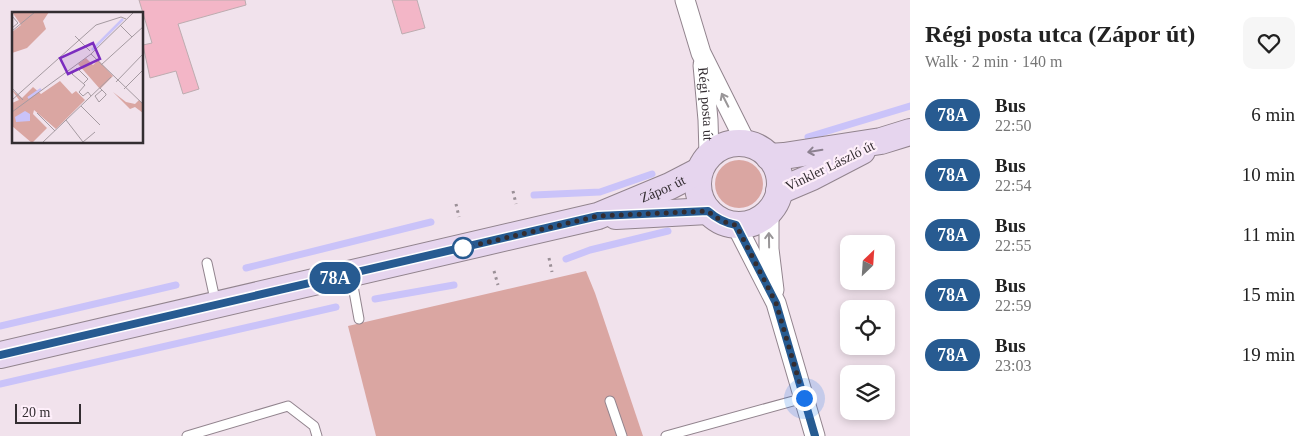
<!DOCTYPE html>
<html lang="en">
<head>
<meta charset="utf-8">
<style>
	:root { --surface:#fff; --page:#f6f6f6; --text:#222; --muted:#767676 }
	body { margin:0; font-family:"Times New Roman",serif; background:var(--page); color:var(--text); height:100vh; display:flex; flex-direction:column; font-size:19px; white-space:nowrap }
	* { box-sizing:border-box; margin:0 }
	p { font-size:16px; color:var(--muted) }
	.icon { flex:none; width:28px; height:28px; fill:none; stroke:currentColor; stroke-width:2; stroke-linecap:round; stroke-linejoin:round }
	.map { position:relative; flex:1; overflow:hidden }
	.panel { display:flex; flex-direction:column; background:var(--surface); width:400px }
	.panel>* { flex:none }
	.badge { padding:0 10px; border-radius:16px; font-size:18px; line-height:32px }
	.needle { width:32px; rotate:25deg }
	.tools { position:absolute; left:840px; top:235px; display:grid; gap:10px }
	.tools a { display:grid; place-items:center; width:55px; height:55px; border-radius:10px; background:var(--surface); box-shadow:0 2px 8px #0003; font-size:25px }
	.scale { position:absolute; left:15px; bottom:12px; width:66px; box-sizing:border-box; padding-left:5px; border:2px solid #332d31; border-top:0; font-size:14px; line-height:18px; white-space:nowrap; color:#332d31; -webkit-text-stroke:4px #feeffa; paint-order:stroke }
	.you { position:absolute; width:25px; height:25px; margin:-12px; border:4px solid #fff; border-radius:50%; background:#1a73e8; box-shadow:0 0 0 8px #1a73e833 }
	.map>.badge { position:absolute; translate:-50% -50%; box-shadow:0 0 0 2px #fff }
	.round { display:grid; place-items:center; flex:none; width:52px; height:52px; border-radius:10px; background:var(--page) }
	.headline { display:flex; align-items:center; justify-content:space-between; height:85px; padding:0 15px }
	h1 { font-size:24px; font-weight:700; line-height:38px }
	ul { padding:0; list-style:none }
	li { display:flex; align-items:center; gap:15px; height:60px; padding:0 15px }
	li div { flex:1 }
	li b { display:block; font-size:19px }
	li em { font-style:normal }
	li .badge { min-width:55px; font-weight:700; text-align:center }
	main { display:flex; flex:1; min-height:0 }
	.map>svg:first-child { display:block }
	.green { fill:#daa6a2 }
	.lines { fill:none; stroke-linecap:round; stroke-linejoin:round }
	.stream { stroke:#cac3f9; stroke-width:7 }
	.building { fill:#f3b6c7; stroke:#bdacb0 }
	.lane-casing { stroke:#92848e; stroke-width:11 }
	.street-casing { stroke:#92848e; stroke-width:21 }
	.secondary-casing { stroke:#92848e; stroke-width:28 }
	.path { stroke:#9a8f96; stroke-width:3; stroke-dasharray:2.5 4; stroke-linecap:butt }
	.lane { stroke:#fff; stroke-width:9 }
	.street { stroke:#fff; stroke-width:19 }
	.secondary { stroke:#e6d5ee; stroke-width:26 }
	.oneway { stroke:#999698 }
	.oneway2 { stroke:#8c8190 }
	.line-casing { stroke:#fff; stroke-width:11 }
	.line { stroke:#275b91; stroke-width:8 }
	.walk { stroke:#332d31; stroke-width:5; stroke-dasharray:0 9 }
	.stop-dot { fill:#fff; stroke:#275b91; stroke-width:2.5 }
	.labels { text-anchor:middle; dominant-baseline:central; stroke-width:4.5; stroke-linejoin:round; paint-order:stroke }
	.street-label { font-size:14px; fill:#332d31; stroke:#feeffa }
	.inset-river { fill:none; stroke:#cac3f9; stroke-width:2.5 }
	.inset-road { fill:none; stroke:#a59aa1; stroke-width:1 }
	.view { fill:#7b2cbf; fill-opacity:0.15; stroke:#7b2cbf; stroke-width:2.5 }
	.inset-edge { fill:none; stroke:#332d31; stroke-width:2.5 }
</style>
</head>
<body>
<main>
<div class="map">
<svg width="910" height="436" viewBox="0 0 910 436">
	<rect width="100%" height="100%" fill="#f1e2ec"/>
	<!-- green -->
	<g class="green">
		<circle cx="739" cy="184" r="24"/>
		<path d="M586,271l9,22 48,143h-267l-28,-110z"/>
	</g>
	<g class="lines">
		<!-- stream -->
		<g class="stream">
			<path d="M808,137l102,-31"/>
			<path d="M534,195l66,-3 52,-18"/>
			<path d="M566,259l24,-9 78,-19"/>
			<path d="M246,268l185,-46"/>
			<path d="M375,299l79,-14"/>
			<path d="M0,326l176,-41"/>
			<path d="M0,384l336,-77"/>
		</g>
	</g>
	<!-- building -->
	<g class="building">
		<path d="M139,0h106l1,5 -68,19 21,65 -16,5 -7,-23 -26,7 -7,-33 9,-2z"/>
		<path d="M392,0h25l8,28 -23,6z"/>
	</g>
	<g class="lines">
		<defs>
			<g id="lane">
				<path d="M207,263l9,41"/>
				<path d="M351,275l8,44"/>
				<path d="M610,401l12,35"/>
				<path d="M187,436l101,-30 26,20 3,10"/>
				<path d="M666,436l138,-38"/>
			</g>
			<g id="street">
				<path d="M685,0l16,53 45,90"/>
				<path id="s1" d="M703,65l5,55 1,34"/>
				<path d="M769,212v37l5,41"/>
				<path d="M736,225l40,78 39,133"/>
			</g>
			<g id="secondary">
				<circle cx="739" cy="184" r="41"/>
				<path d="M769,157l15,-1 97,-15 29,-9"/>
				<path d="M779,191l33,-14 50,-26"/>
				<path d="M616,216l92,-5"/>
				<path id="s2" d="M0,355l598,-139 72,-30 29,-15"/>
			</g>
		</defs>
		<!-- lane casing -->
		<use href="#lane" class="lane-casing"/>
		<!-- street casing -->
		<use href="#street" class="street-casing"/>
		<!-- secondary casing -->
		<use href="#secondary" class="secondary-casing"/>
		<!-- path -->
		<g class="path">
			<path d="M513,191l3,13"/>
			<path d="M456,204l3,13"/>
			<path d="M549,258l3,14"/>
			<path d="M494,271l4,14"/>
		</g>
		<!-- lane -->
		<use href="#lane" class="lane"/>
		<!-- street -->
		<use href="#street" class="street"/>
		<!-- secondary -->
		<use href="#secondary" class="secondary"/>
	</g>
	<!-- one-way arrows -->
	<defs><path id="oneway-shaft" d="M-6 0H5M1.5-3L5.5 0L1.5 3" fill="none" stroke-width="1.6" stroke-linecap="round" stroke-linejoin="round" transform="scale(1.25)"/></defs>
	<g class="oneway">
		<use href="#oneway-shaft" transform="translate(725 100) rotate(-117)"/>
		<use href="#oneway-shaft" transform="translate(769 240) rotate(-91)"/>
	</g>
	<use class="oneway2" href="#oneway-shaft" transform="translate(815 151) rotate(171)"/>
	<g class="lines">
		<defs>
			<path id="line" d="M0,355l598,-139 110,-5c9,8 17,12 28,14l40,78 39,133"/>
		</defs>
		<!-- line casing -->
		<use href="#line" class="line-casing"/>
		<!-- line -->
		<use href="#line" class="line"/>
		<!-- walk -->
		<path class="walk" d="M463,248l135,-32 110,-5c9,8 17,12 28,14l40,78 28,95"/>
	</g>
	<!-- markers -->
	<circle class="stop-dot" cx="463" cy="248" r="10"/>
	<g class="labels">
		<!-- street labels -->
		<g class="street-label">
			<text stroke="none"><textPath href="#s1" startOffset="39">Régi posta út</textPath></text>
			<text transform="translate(830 166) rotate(-26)">Vinkler László út</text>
			<text stroke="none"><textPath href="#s2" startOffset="684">Zápor út</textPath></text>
		</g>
	</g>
	<!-- overview -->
	<g transform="translate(12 12)">
		<rect width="131" height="131" fill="#f1e2ec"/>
		<path d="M0,0h37l-6,9 3,8 -19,19 -15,5v-21l9,-7zM74,46l7,7 5,-5 15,16 -13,13 -22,-25zM48,69l12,13 4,-3 9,9 -29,29 -22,-19 -1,4 14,14 -15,15 -20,-17v-23l7,-3 -7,-10 10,8 11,-11 8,7zM101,80l13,10 9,2 4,-4 4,3v10l-8,-6 -5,2z" fill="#daa6a2"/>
		<path d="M13,99l5,3v7l-14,1 -1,-5z" fill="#cac3f9"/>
		<path class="inset-river" d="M80,38l31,-31M16,86l13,-9"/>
		<path class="inset-road" d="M0,4l6,7 -6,5M108,13l12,12M0,19l23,-19M63,24l15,15M79,42l53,51M79,42l43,-42M89,53l43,-39M104,70l28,-29M71,72l5,-5 -11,-11 -5,6 13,11 -6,7 4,4 5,-4 3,4M0,76l11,12M88,76l6,6v1l-7,7 -4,-6 7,-6M112,77l20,-20M0,88l84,-75 25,-8 5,2M69,94l19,19M0,100l79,-58M25,101l18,18M54,108l17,22 12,-10M30,131l69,-66"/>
		<path class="view" d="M81,31l7,16 -32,15 -8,-16z"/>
		<rect width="131" height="131" class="inset-edge"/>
	</g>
</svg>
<div class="tools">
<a><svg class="needle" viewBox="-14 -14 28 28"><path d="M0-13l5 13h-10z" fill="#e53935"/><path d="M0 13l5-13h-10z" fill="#767676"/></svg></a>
<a><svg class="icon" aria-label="locate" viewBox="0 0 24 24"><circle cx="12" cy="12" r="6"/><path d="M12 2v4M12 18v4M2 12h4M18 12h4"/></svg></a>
<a><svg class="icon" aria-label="layers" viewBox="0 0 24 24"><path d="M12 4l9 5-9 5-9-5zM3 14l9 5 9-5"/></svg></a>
</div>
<div class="scale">20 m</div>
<div class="you" style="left:804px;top:398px"></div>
<b class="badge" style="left:335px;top:278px;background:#275b91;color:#fff">78A</b>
</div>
<section class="panel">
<div class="headline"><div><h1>Régi posta utca (Zápor út)</h1><p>Walk · 2 min · 140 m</p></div><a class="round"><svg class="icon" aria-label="heart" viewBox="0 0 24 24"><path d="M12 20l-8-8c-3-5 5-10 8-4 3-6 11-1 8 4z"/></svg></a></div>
<ul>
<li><span class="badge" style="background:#275b91;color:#fff">78A</span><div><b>Bus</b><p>22:50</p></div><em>6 min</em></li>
<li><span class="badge" style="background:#275b91;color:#fff">78A</span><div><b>Bus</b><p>22:54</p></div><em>10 min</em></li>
<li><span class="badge" style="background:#275b91;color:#fff">78A</span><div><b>Bus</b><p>22:55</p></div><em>11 min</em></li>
<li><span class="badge" style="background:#275b91;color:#fff">78A</span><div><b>Bus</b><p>22:59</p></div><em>15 min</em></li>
<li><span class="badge" style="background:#275b91;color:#fff">78A</span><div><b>Bus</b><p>23:03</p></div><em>19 min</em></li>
</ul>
</section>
</main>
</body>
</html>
